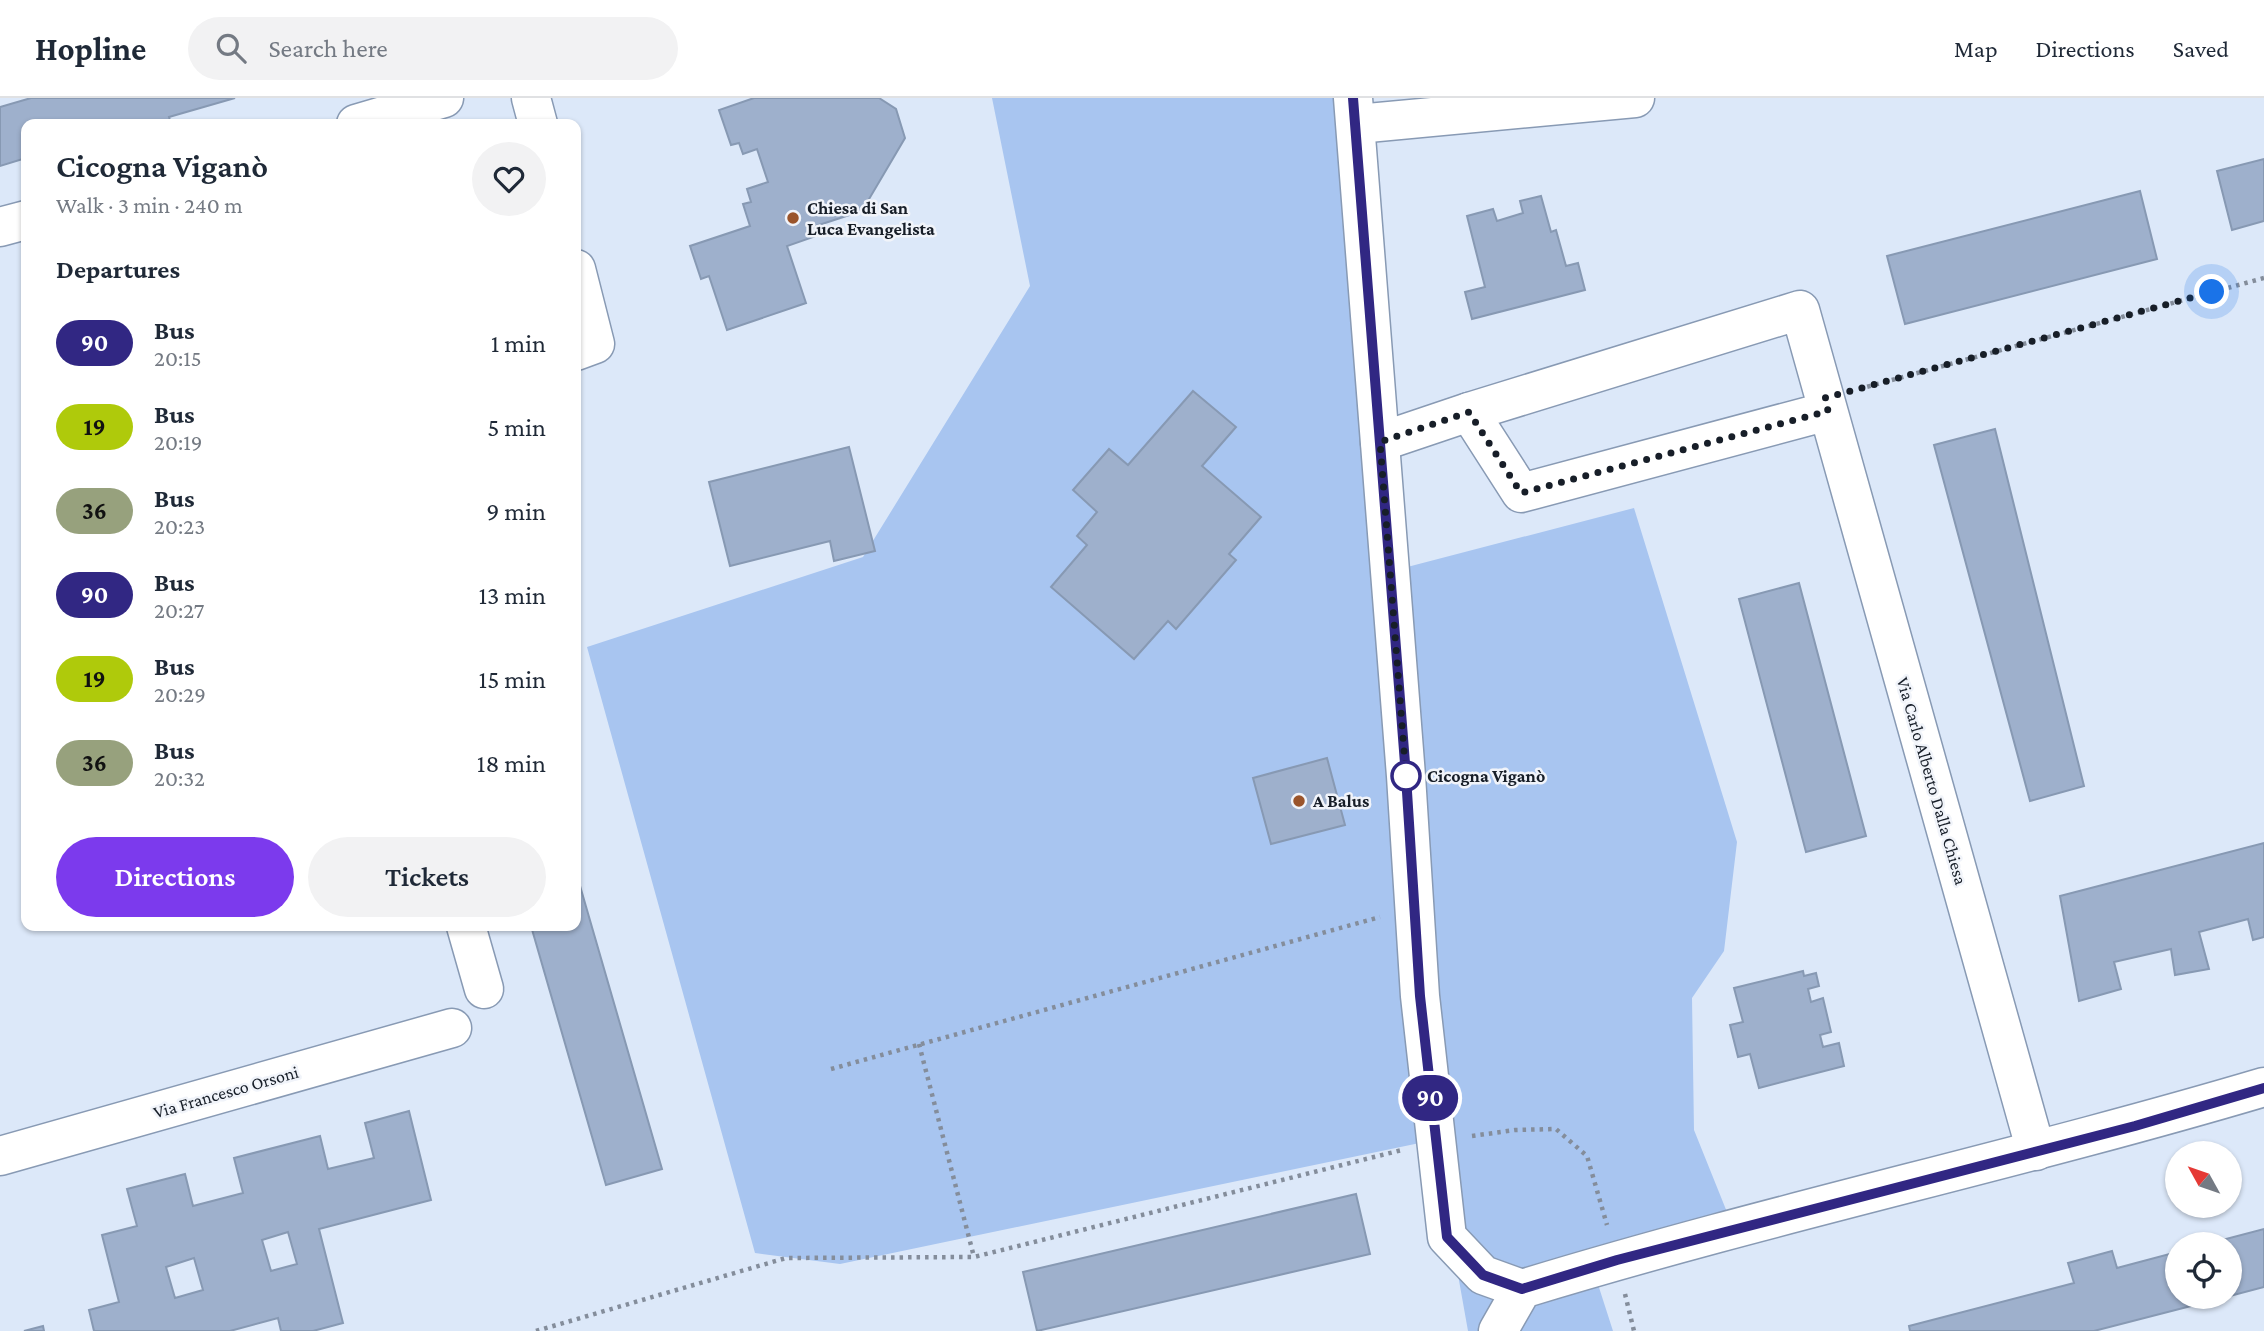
<!DOCTYPE html>
<html lang="en">
<head>
<meta charset="utf-8">
<style>
	:root { --surface:#fff; --page:#f2f2f3; --text:#1f2937; --muted:#747a83; --line:#e0e1e3; --accent:#7c3aed }
	body { margin:0; font-family:"Crimson Pro",serif; background:var(--page); color:var(--text); height:100vh; display:flex; flex-direction:column; font-size:26px; white-space:nowrap }
	* { box-sizing:border-box; margin:0 }
	p { font-size:23px; color:var(--muted) }
	.icon { flex:none; width:38px; height:38px; fill:none; stroke:currentColor; stroke-width:2; stroke-linecap:round; stroke-linejoin:round }
	.map { position:relative; flex:1; overflow:hidden }
	.drawer { position:absolute; left:21px; top:21px; width:560px; height:812px; display:flex; flex-direction:column; background:var(--surface); border-radius:14px; box-shadow:0 2px 5px #0004 }
	.drawer>* { flex:none }
	.badge { padding:0 14px; border-radius:23px; font-size:24px; line-height:46px }
	.needle { width:46px; rotate:310deg }
	.controls { position:absolute; left:2165px; top:1043px; display:grid; gap:14px }
	.controls a { display:grid; place-items:center; width:77px; height:77px; border-radius:50%; background:var(--surface); box-shadow:0 2px 5px #0004; font-size:35px }
	.you { position:absolute; width:35px; height:35px; margin:-18px; border:5px solid #fff; border-radius:50%; background:#1a73e8; box-shadow:0 0 0 10px #1a73e833 }
	.map>.badge { position:absolute; translate:-50% -50%; box-shadow:0 0 0 4px #fff }
	h2 { padding:0 35px; font-size:26px; line-height:63px }
	.round { display:grid; place-items:center; flex:none; width:74px; height:74px; border-radius:37px; background:var(--page) }
	.head { display:flex; align-items:center; justify-content:space-between; height:119px; padding:0 35px }
	h1 { font-size:33px; font-weight:600; line-height:52px }
	.action { display:flex; gap:14px; margin-top:auto; padding:14px 35px }
	.action a { flex:1; height:80px; border-radius:42px; background:var(--accent); color:#fff; font-size:28px; font-weight:600; line-height:80px; text-align:center }
	.action a+a { background:var(--page); color:var(--text) }
	ul { padding:0; list-style:none }
	li { display:flex; align-items:center; gap:21px; height:84px; padding:0 35px }
	li div { flex:1 }
	li b { display:block; font-size:26px }
	li em { font-style:normal }
	li .badge { min-width:77px; font-weight:700; text-align:center }
	header { display:flex; align-items:center; gap:42px; box-sizing:border-box; height:98px; padding:0 35px; background:var(--surface); border-bottom:2px solid var(--line) }
	header strong { font-size:33px }
	nav { display:flex; gap:38px; margin-inline-start:auto; font-size:24px }
	.search { width:490px; height:63px; background:var(--page); display:flex; align-items:center; gap:18px; box-sizing:border-box; padding:0 24px; border-radius:38px; color:var(--muted); font-size:26px }
	.map>svg:first-child { display:block }
	.green { fill:#a8c5f0 }
	.building { fill:#9eb0cc; stroke:#8799b3; stroke-width:2; fill-rule:evenodd }
	.lines { fill:none; stroke-linecap:round; stroke-linejoin:round }
	.minor-casing { stroke:#889ab4; stroke-width:41 }
	.path { stroke:#848d9b; stroke-width:4.5; stroke-dasharray:3.5 5; stroke-linecap:butt }
	.minor { stroke:#fff; stroke-width:38 }
	.line-casing { stroke:#fff; stroke-width:16 }
	.line { stroke:#312783; stroke-width:10 }
	.walk { stroke:#171e28; stroke-width:7; stroke-dasharray:0 12.6 }
	.poi-dot { fill:#9a542b; stroke:#f1f4fa; stroke-width:2.5 }
	.stop-dot { fill:#fff; stroke:#312783; stroke-width:3.5 }
	.labels { text-anchor:middle; dominant-baseline:central; stroke-width:5; stroke-linejoin:round; paint-order:stroke }
	.poi-label { font-size:18px; font-weight:bold; fill:#171e28; stroke:#f1f4fa; text-anchor:start }
	.stop-label { font-size:18px; font-weight:bold; fill:#171e28; stroke:#f1f4fa; text-anchor:start }
	.street-label { font-size:18px; fill:#171e28; stroke:#f1f4fa }
</style>
</head>
<body>
<header>
<strong>Hopline</strong>
<div class="search"><svg class="icon" aria-label="search" viewBox="0 0 24 24"><circle cx="10" cy="10" r="6"/><path d="M15 15l6 6"/></svg>Search here</div>
<nav><a>Map</a><a>Directions</a><a>Saved</a></nav>
</header>
<div class="map">
<svg width="2264" height="1233" viewBox="0 0 2264 1233">
	<rect width="100%" height="100%" fill="#dce8f9"/>
	<!-- green -->
	<path class="green" d="M992,0h361l39,473 242,-63 103,334 -13,109 -32,47 2,132 41,102 -140,43 18,56h-145l-34,-191 -594,124 -85,-11 -168,-606 276,-90 167,-271z"/>
	<!-- building -->
	<g class="building">
		<path d="M31,0h204l-66,19 2,7h-145v34l-26,8v-59z"/>
		<path d="M754,0h125l17,11 9,29 -43,73 -46,15 3,9 -32,11 19,57 -79,27 -18,-54 -8,3 -11,-33 60,-20 -7,-22 8,-2 -4,-13 21,-7 -11,-33 -14,5 -4,-11 -8,2 -12,-35z"/>
		<path d="M2264,61v62l-32,9 -15,-59z"/>
		<path d="M2140,93l17,68 -252,65 -18,-68z"/>
		<path d="M1541,98l10,36 5,-2 10,36 12,-3 7,27 -113,29 -7,-27 20,-5 -18,-71 26,-7 4,12 26,-8 -3,-12z"/>
		<path d="M1193,293l43,36 -34,39 59,51 -32,37 7,6 -60,69 -8,-8 -34,38 -83,-72 36,-42 -10,-9 20,-24 -24,-22 36,-41 19,16z"/>
		<path d="M1995,331l89,357 -54,15 -96,-356z"/>
		<path d="M849,349l26,104 -41,10 -4,-20 -100,25 -21,-84z"/>
		<path d="M1799,485l67,253 -60,16 -67,-253z"/>
		<path d="M1327,660l18,67 -74,19 -18,-66z"/>
		<path d="M2264,745v94l-11,3 -5,-21 -49,13 10,37 -34,6 -4,-26 -57,13 7,27 -42,12 -19,-105z"/>
		<path d="M576,774l86,297 -56,16 -75,-259h45z"/>
		<path d="M1803,873l1,5 12,-3 3,13 -11,3 3,13 12,-4 8,34 -11,3 3,12 16,-4 5,23 -85,22 -9,-34 -12,3 -8,-32 13,-3 -9,-34z"/>
		<path d="M409,1013l22,89 -112,29 24,94 -30,8h-32l-3,-13 -48,13h-136l-5,-21 30,-8 -17,-67 35,-9 -10,-37 58,-15 8,32 50,-13 -9,-35 86,-22 8,33 46,-11 -9,-35zM288,1134l9,32 -26,7 -9,-31zM194,1160l9,32 -28,8 -9,-31z"/>
		<path d="M1356,1096l14,60 -333,77 -14,-59z"/>
		<path d="M2264,1131v58l-34,9v-52h-23z"/>
		<path d="M2112,1153l5,17 60,-16v45h49l-132,34h-184l-1,-5 165,-43 -6,-20z"/>
		<path d="M43,1228l1,5h-20z"/>
	</g>
	<g class="lines">
		<defs>
			<g id="minor">
				<path d="M531,0l7,26"/>
				<path d="M1353,0l53,678 14,220 27,241 36,38 39,14"/>
				<path d="M356,26l88,-26"/>
				<path d="M1357,26l278,-26"/>
				<path d="M0,129l26,-7"/>
				<path d="M576,171l19,75 -19,7"/>
				<path d="M1828,313l-307,82 -52,-81 331,-102 236,841"/>
				<path d="M1380,344l89,-30"/>
				<path d="M466,828l18,63"/>
				<path d="M0,1058l452,-128"/>
				<path d="M1498,1233l24,-42c245,-75 496,-129 742,-202"/>
			</g>
		</defs>
		<!-- minor casing -->
		<use href="#minor" class="minor-casing"/>
		<!-- path -->
		<g class="path">
			<path d="M1859,291l405,-111"/>
			<path d="M919,946l55,213"/>
			<path d="M831,971l549,-152"/>
			<path d="M1472,1038l43,-6 41,-1 31,27 20,69"/>
			<path d="M1625,1196l9,37"/>
			<path d="M536,1233l250,-73 188,-1 428,-107"/>
		</g>
		<!-- minor -->
		<use href="#minor" class="minor"/>
	</g>
	<g class="lines">
		<defs>
			<path id="line" d="M1353,0l53,678 14,220 27,241 36,38 39,14 95,-29 518,-134 129,-38"/>
		</defs>
		<!-- line casing -->
		<use href="#line" class="line-casing"/>
		<!-- line -->
		<use href="#line" class="line"/>
		<!-- walk -->
		<path class="walk" d="M1406,678l-26,-334 89,-30 52,81 307,-82 -3,-13 387,-106"/>
	</g>
	<!-- markers -->
	<g class="poi-dot">
		<circle cx="793" cy="120" r="7"/>
		<circle cx="1299" cy="703" r="7"/>
	</g>
	<circle class="stop-dot" cx="1406" cy="678" r="14"/>
	<g class="labels">
		<!-- poi labels -->
		<g class="poi-label">
			<text x="807" y="110">Chiesa di San<tspan x="807" dy="21">Luca Evangelista</tspan></text>
			<text x="1313" y="703">A Balus</text>
		</g>
		<!-- stop labels -->
		<g class="stop-label">
			<text x="1427" y="678">Cicogna Viganò</text>
		</g>
		<!-- street labels -->
		<g class="street-label">
			<text transform="translate(1932 683) rotate(74)">Via Carlo Alberto Dalla Chiesa</text>
			<text transform="translate(226 994) rotate(-16)">Via Francesco Orsoni</text>
		</g>
	</g>
</svg>
<div class="controls">
<a><svg class="needle" viewBox="-14 -14 28 28"><path d="M0-13l5 13h-10z" fill="#e53935"/><path d="M0 13l5-13h-10z" fill="#747a83"/></svg></a>
<a><svg class="icon" aria-label="locate" viewBox="0 0 24 24"><circle cx="12" cy="12" r="6"/><path d="M12 2v4M12 18v4M2 12h4M18 12h4"/></svg></a>
</div>
<div class="you" style="left:2212px;top:194px"></div>
<b class="badge" style="left:1430px;top:1000px;background:#312783;color:#fff">90</b>
<section class="drawer">
<div class="head"><div><h1>Cicogna Viganò</h1><p>Walk · 3 min · 240 m</p></div><a class="round"><svg class="icon" aria-label="heart" viewBox="0 0 24 24"><path d="M12 20l-8-8c-3-5 5-10 8-4 3-6 11-1 8 4z"/></svg></a></div>
<h2>Departures</h2>
<ul>
<li><span class="badge" style="background:#312783;color:#fff">90</span><div><b>Bus</b><p>20:15</p></div><em>1 min</em></li>
<li><span class="badge" style="background:#afca0b;color:#111">19</span><div><b>Bus</b><p>20:19</p></div><em>5 min</em></li>
<li><span class="badge" style="background:#97a17d;color:#111">36</span><div><b>Bus</b><p>20:23</p></div><em>9 min</em></li>
<li><span class="badge" style="background:#312783;color:#fff">90</span><div><b>Bus</b><p>20:27</p></div><em>13 min</em></li>
<li><span class="badge" style="background:#afca0b;color:#111">19</span><div><b>Bus</b><p>20:29</p></div><em>15 min</em></li>
<li><span class="badge" style="background:#97a17d;color:#111">36</span><div><b>Bus</b><p>20:32</p></div><em>18 min</em></li>
</ul>
<div class="action"><a>Directions</a><a>Tickets</a></div>
</section>
</div>
</body>
</html>
